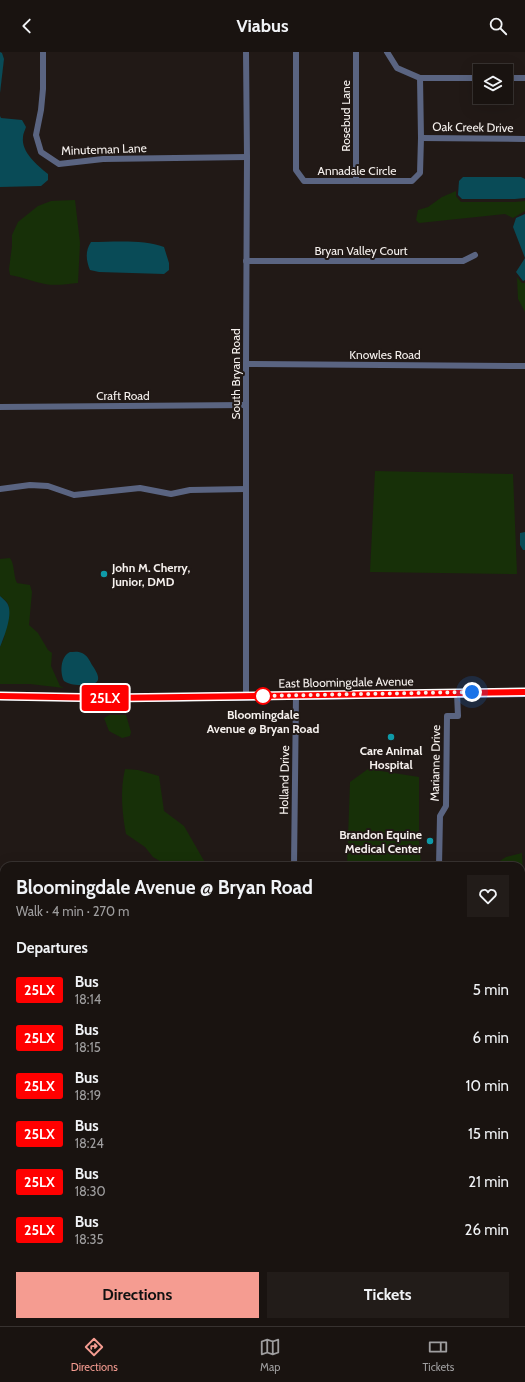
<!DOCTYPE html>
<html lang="en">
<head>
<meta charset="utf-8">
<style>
	:root { --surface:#191310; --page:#221c19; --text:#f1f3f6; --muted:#9f9e9f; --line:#373230; --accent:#f59c91 }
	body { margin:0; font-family:Cabin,sans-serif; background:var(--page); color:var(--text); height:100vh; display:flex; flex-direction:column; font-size:15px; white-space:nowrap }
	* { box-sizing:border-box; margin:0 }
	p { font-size:13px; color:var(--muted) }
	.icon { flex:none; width:22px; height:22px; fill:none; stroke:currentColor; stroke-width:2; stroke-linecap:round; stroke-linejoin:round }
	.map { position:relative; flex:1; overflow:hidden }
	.side { position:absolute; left:0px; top:810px; width:525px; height:464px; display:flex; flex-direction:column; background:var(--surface); border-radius:12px 12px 0 0; box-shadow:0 4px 16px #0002,0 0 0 1px var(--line) }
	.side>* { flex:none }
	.badge { padding:0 8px; border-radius:3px; font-size:14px; line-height:26px }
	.buttons { position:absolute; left:473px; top:12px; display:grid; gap:8px }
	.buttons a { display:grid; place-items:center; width:40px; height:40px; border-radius:0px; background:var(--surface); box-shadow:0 4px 16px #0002,0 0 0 1px var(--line); font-size:20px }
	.you { position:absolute; width:20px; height:20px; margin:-10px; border:3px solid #fff; border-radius:50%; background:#1a73e8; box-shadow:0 0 0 6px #1a73e833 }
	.map>.badge { position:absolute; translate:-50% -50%; box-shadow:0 0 0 2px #fff }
	h2 { padding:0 16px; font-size:15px; line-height:36px }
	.round { display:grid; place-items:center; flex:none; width:42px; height:42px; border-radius:0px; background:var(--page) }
	.summary { display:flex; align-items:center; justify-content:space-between; height:68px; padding:0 16px }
	h1 { font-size:19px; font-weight:700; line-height:30px }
	.cta { display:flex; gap:8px; margin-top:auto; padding:8px 16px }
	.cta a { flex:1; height:46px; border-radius:0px; background:var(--accent); color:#111; font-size:16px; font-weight:700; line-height:46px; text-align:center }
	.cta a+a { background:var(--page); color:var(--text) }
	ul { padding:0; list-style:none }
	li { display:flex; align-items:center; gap:12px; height:48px; padding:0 16px }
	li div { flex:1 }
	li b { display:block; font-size:15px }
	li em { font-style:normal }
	li .badge { min-width:44px; font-weight:700; text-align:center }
	header { display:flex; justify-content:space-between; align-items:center; height:52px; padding:0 16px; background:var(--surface); font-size:18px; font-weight:700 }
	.tab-bar { display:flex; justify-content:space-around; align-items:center; height:56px; border-top:1px solid var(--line); background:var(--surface); font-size:11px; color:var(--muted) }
	.tab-bar a { display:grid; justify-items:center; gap:2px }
	.tab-bar .current { color:var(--accent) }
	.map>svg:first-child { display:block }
	.green { fill:#173008 }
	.water { fill:#094b57 }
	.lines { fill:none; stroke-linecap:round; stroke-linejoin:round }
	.minor { stroke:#5a6481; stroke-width:6 }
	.major { stroke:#9aaeea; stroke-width:8 }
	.line-casing { stroke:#fff; stroke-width:9 }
	.line { stroke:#f00; stroke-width:6 }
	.walk { stroke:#f6f1ee; stroke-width:4; stroke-dasharray:0 7.2 }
	.culture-dot { fill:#0f9aa8; stroke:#211916; stroke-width:1.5 }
	.stop-dot { fill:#fff; stroke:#f00; stroke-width:2 }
	.labels { text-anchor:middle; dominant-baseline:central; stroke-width:4; stroke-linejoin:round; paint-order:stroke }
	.street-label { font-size:12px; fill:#f6f1ee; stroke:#211916 }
	.poi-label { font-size:12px; font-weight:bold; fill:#f6f1ee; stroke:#211916; text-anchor:start }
	.stop-label { font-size:12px; font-weight:bold; fill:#f6f1ee; stroke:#211916 }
</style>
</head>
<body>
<header><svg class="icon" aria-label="back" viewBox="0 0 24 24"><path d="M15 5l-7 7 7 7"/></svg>Viabus<svg class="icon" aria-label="search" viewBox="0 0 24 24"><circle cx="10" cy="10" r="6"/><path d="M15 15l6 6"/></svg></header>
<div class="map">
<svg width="525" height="1274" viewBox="0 0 525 1274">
	<rect width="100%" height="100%" fill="#211916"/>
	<!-- green -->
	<g class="green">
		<path d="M456,139v5l5,6h54l10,-1v10l-12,7 -8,-4 -86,9 -3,-3 2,-10 10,-3 14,-10z"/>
		<path d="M75,148l5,43 -2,40c-11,1 -23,3 -33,1 -12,-2 -22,-7 -35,-9l-1,-6 3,-23v-11l6,-13 20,-16 13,-5z"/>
		<path d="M517,225l5,6h3v29l-7,-13z"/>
		<path d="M375,419l138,3 4,100 -147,-2z"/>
		<path d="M10,506c5,7 3,17 7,25l13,2 2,7 -3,33 9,8 10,17 4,3 -1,13 9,20 4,2 -34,-4h-30v-37l4,-9 5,-31 -2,-5 -7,-6v-37z"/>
		<path d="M109,663h17l5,17 -1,4 -8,2 -13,-7 -5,-13z"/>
		<path d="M125,717l13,1 21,6 5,35 20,15 23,40h-41l-1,-2 -12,-7 -8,-10 -19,-13c-4,-22 -6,-43 -1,-65z"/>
		<path d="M368,717l51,8v62l2,27h-74l3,-84z"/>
		<path d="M522,801l1,25 -2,8v-20h-29l14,-9z"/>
		<rect x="0" y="949" width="4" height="122"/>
		<path d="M521,1131l4,1v23l-4,-1z"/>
	</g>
	<!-- water -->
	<g class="water">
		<path d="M0,0l2,1 2,6 -4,34z"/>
		<path d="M0,64l1,2 21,2 4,7c-1,3 -3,7 -3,10 -2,15 14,28 25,37v6l-7,6 -41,1z"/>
		<path d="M463,125h58l4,2v19l-10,1h-53l-4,-4 1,-14z"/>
		<path d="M525,162v66l-2,1 -7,-9 9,-14 -12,-31 3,-9z"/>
		<path d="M91,190c22,0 52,-3 73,5l5,16v7l-5,4 -65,-2 -9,-2c-4,-10 -5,-19 1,-28z"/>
		<path d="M525,480v18h-2l-3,-5v-12z"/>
		<path d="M0,544c2,2 5,4 7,7 7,10 -3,34 -7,44z"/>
		<path d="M70,600c3,0 8,-1 12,1 5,2 8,8 10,12 9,13 10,20 -9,20 -7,0 -13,0 -19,-4 -4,-8 -4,-24 6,-29z"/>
	</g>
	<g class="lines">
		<!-- minor -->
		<g class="minor">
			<path d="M43,0v37l-2,21 -5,25 5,17 18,12 44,-5 144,-2"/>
			<path d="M296,0v118l8,11h108l8,-8 1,-35 -1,-60"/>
			<path d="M387,0l10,16 23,10h60"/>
			<path d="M506,26h19"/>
			<path d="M421,86l104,1"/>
			<path d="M356,129v-129"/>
			<path d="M246,209h217l12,-6"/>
			<path d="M246,312l279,2"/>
			<path d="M0,355l246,-2"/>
			<path d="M0,437l30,-4 18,1 26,9 66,-7 31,6 19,-4 56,-1"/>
			<path d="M246,644v-332l1,-207 -1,-105"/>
			<path d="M294,814l2,-171"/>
			<path d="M439,814l1,-50 6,-10 1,-90h11l-1,-23"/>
			<path d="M521,1017h4"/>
			<path d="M521,1085l4,-2"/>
			<path d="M0,1142h4"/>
			<path d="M521,1190l4,-1"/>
		</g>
		<!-- major -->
		<path class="major" d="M0,644l110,2 415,-5"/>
	</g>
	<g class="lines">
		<defs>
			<path id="line" d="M0,644l110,2 415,-6"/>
		</defs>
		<!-- line casing -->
		<use href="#line" class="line-casing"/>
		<!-- line -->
		<use href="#line" class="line"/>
		<!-- walk -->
		<path class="walk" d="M263,644h-5l214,-4"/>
	</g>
	<!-- markers -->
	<g class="culture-dot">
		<circle cx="104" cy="522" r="4"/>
		<circle cx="391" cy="685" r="4"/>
		<circle cx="430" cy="789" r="4"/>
	</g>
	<circle class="stop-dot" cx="263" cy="644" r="8"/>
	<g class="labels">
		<!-- street labels -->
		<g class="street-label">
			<text transform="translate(345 64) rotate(-90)">Rosebud Lane</text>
			<text transform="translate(473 75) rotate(1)">Oak Creek Drive</text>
			<text transform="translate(104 97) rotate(-2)">Minuteman Lane</text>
			<text x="357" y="118">Annadale Circle</text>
			<text x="361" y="198">Bryan Valley Court</text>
			<text x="385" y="302">Knowles Road</text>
			<text transform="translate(235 322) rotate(-90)">South Bryan Road</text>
			<text x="123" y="343">Craft Road</text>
			<text transform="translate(346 630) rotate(-1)">East Bloomingdale Avenue</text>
			<text transform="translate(435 711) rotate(-89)">Marianne Drive</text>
			<text transform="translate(284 728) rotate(-89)">Holland Drive</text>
		</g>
		<!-- poi labels -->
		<g class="poi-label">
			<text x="112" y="515">John M. Cherry,<tspan x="112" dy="14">Junior, DMD</tspan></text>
			<text x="391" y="698" text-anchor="middle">Care Animal<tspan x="391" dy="14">Hospital</tspan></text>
			<text x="422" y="782" text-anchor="end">Brandon Equine<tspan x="422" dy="14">Medical Center</tspan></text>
		</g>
		<!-- stop labels -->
		<g class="stop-label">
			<text x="263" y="662">Bloomingdale<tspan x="263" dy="14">Avenue @ Bryan Road</tspan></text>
		</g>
	</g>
</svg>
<div class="buttons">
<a><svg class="icon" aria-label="layers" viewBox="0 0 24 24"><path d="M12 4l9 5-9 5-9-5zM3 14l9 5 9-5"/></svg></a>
</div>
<div class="you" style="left:472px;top:640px"></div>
<b class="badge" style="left:105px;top:646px;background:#f00;color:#fff">25LX</b>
<section class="side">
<div class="summary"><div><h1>Bloomingdale Avenue @ Bryan Road</h1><p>Walk · 4 min · 270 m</p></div><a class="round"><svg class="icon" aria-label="heart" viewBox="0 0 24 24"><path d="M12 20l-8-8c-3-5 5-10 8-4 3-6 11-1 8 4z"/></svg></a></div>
<h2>Departures</h2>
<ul>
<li><span class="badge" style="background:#f00;color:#fff">25LX</span><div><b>Bus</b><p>18:14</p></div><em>5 min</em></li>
<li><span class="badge" style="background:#f00;color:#fff">25LX</span><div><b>Bus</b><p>18:15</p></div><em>6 min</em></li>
<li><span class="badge" style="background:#f00;color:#fff">25LX</span><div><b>Bus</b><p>18:19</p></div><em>10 min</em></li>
<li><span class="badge" style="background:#f00;color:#fff">25LX</span><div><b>Bus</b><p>18:24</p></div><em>15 min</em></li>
<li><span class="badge" style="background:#f00;color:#fff">25LX</span><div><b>Bus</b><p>18:30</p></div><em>21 min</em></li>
<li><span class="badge" style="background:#f00;color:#fff">25LX</span><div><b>Bus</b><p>18:35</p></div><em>26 min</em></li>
</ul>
<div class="cta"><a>Directions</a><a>Tickets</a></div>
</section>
</div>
<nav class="tab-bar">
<a class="current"><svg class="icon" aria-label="directions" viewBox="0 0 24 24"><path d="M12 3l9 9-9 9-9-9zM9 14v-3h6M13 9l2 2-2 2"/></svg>Directions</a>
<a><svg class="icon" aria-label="map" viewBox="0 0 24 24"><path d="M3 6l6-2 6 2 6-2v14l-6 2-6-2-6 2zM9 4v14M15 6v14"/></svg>Map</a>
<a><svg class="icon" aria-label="tickets" viewBox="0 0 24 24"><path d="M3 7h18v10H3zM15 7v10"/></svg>Tickets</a>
</nav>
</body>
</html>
